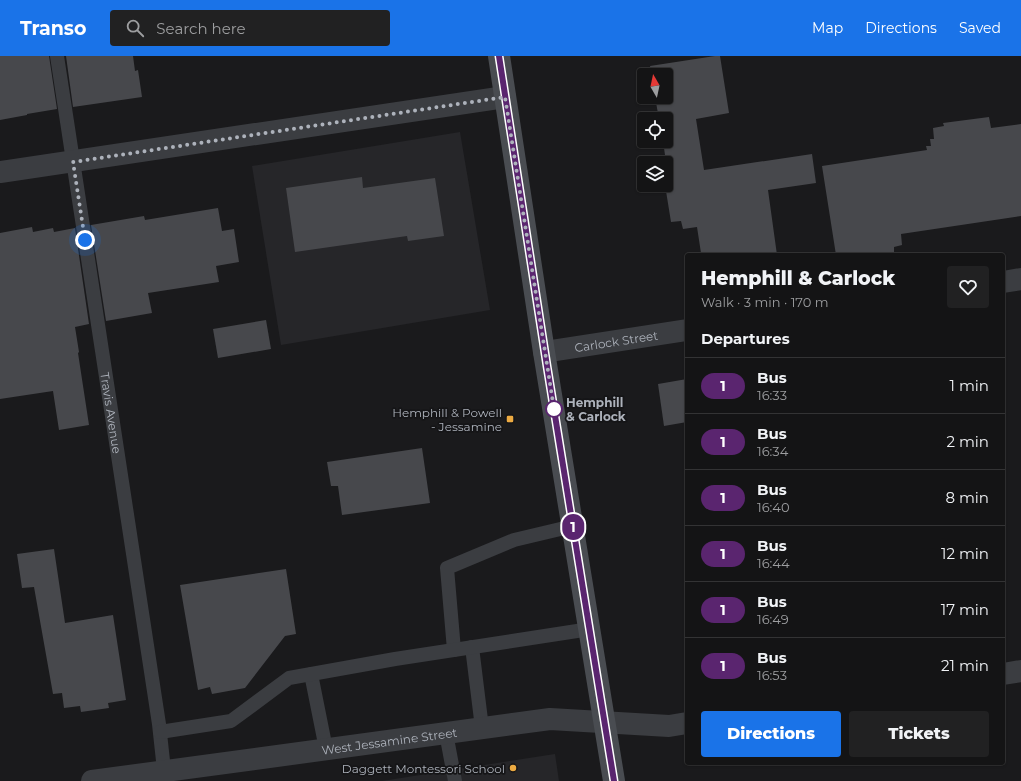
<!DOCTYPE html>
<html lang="en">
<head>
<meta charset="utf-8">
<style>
	:root { --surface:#141415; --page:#212122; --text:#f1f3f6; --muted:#9d9ea0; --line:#333334; --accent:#1a73e8 }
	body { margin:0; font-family:Montserrat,sans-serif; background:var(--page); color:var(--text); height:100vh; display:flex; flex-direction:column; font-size:15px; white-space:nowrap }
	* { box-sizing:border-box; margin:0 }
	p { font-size:13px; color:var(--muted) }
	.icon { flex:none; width:22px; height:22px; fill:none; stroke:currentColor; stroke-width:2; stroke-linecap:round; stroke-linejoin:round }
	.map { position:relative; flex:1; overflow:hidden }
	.details { position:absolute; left:685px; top:197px; width:320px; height:512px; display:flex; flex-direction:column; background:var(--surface); border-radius:4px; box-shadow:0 1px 3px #0004,0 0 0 1px var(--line) }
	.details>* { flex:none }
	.badge { padding:0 8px; border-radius:13px; font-size:14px; line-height:26px }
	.needle { width:26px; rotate:351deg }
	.buttons { position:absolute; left:637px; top:12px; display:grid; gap:8px }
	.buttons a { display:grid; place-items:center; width:36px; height:36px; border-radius:4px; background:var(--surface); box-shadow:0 1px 3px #0004,0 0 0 1px var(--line); font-size:20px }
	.you { position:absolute; width:20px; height:20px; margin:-10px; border:3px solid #fff; border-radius:50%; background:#1a73e8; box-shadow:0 0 0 6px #1a73e833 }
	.map>.badge { position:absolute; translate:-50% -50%; box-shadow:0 0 0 2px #fff }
	h2 { padding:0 16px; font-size:15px; line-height:36px }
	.round { display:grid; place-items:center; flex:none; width:42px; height:42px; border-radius:4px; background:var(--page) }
	.summary { display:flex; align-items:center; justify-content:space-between; height:68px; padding:0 16px }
	h1 { font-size:19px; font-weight:800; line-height:30px }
	.primary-button { display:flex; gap:8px; margin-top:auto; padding:8px 16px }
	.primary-button a { flex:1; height:46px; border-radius:4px; background:var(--accent); color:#fff; font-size:16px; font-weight:800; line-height:46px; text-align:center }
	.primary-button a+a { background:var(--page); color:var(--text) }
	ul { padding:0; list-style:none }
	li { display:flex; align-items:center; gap:12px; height:56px; padding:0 16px; border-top:1px solid var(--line) }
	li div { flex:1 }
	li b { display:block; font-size:15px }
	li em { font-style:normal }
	li .badge { min-width:44px; font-weight:700; text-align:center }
	header { display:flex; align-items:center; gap:24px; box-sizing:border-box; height:56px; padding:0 20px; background:var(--accent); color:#fff }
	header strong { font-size:19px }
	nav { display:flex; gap:22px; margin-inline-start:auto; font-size:14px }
	.search { width:280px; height:36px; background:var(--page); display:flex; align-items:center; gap:10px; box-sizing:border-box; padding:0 14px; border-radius:4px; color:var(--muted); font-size:15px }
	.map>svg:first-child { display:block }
	.built { fill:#262629 }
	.building { fill:#47484c }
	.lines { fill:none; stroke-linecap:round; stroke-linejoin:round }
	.lane { stroke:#3b3d41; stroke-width:14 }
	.street { stroke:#3b3d41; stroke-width:22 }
	.secondary { stroke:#494c51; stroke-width:22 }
	.line-casing { stroke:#fff; stroke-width:9 }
	.line { stroke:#5a256f; stroke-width:6 }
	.walk { stroke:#adb2bb; stroke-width:4; stroke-dasharray:0 7.2 }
	.stop-dot { fill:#fff; stroke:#5a256f; stroke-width:2 }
	.poi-dot { fill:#ecaa42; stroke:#151517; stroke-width:1.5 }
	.labels { text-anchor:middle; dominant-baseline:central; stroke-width:3.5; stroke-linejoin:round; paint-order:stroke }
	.street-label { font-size:12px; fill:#adb2bb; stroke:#151517 }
	.stop-label { font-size:12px; font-weight:bold; fill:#adb2bb; stroke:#151517; text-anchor:start }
	.poi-label { font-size:12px; fill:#adb2bb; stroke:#151517; text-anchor:end }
</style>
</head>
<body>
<header>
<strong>Transo</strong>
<div class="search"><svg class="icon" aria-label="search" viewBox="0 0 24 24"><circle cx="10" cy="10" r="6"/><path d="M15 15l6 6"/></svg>Search here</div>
<nav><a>Map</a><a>Directions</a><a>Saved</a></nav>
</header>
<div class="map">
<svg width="1021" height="725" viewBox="0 0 1021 725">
	<rect width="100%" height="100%" fill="#1a1a1c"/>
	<!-- built -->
	<g class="built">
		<path d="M460,76l30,178 -209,35 -29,-179z"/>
		<path d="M555,698l4,27h-177z"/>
	</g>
	<!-- building -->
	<g class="building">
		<path d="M0,0h49l8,53 -30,5v1l-27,5z"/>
		<path d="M66,0h67l2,15 3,-1 4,27 -69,10z"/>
		<path d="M715,0h5l9,57 -33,6 8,51 108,-16 4,29 -48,7 9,65h-69l-1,-2h-6l-4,-26 -14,2 -2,-8 -10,1 -5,-31v-29l-3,-21h3v-22h-7l-4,-22h11v-22h-14l-2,-9z"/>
		<path d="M989,61l2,11 30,-4v92l-120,18 1,11 -8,2v8h-58l-14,-89 105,-16 -1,-4h5l-1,-7h4l-1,-11 11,-2 -1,-3z"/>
		<path d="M362,121l1,11 72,-10 9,58 -36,5 -1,-5 -112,16 -9,-64z"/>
		<path d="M218,152l4,23 12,-2 5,33 -23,4 3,16 -71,11 4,20 -46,8 -15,-96 53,-9 1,4z"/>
		<path d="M32,171l1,5 20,-4 1,4 21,-4 14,96 -14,3 4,25 -1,1 11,72 -30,5 -6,-39 -53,8v-166z"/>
		<path d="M266,264l5,29 -53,9 -5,-29z"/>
		<path d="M687,323v43l-23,4 -6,-42z"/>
		<path d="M422,392l8,55 -88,12 -4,-29h-7l-4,-24z"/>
		<path d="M54,493l11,74 48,-8 13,85 -18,3 1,5 -28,4 -1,-6 -16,2 -2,-15 -9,1 -19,-107 -12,1 -5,-34z"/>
		<path d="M286,513l10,65 -11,2 -40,52 -33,6 -2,-7 -12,3 -18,-105z"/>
	</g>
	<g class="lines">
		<!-- lane -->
		<g class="lane">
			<path id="s1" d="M57,0l102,668 5,46"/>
			<path d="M472,591l10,81"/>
			<path d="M454,594l-7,-82 67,-28 59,-14"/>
			<path d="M311,618l15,75"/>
			<path d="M160,676l71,-11 58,-43 106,-19 195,-30"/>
			<path d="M446,677l9,48"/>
		</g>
		<!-- street -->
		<g class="street">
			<path d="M0,116l505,-75"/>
			<path d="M1003,226l18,-3"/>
			<path id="s2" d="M544,296l143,-22"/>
			<path d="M1003,618l18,-3"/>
			<path id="s3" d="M92,725l458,-62 119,7 18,-3"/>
		</g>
		<!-- secondary -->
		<path class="secondary" d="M499,0l45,296 70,429"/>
	</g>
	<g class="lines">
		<defs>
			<path id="line" d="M499,0l48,310 67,415"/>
		</defs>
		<!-- line casing -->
		<use href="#line" class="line-casing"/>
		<!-- line -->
		<use href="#line" class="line"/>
		<!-- walk -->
		<path class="walk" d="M85,184l-12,-78 432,-65 49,312"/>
	</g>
	<!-- markers -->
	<circle class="stop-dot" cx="554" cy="353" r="8"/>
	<g class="poi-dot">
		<rect x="506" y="359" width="8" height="8" rx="2"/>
		<circle cx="513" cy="712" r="4"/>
	</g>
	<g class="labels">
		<!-- street labels -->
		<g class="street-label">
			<text stroke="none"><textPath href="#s2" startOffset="73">Carlock Street</textPath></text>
			<text stroke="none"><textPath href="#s1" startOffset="361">Travis Avenue</textPath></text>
			<text stroke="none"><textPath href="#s3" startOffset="300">West Jessamine Street</textPath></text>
		</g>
		<!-- stop labels -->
		<g class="stop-label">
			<text x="566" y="346">Hemphill<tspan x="566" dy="14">&amp; Carlock</tspan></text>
		</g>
		<!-- poi labels -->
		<g class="poi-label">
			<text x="502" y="356">Hemphill &amp; Powell<tspan x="502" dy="14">- Jessamine</tspan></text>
			<text x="505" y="712">Daggett Montessori School</text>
		</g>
	</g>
</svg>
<div class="buttons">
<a><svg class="needle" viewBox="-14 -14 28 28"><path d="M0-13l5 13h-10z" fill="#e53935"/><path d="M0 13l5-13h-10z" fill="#9d9ea0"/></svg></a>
<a><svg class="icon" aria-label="locate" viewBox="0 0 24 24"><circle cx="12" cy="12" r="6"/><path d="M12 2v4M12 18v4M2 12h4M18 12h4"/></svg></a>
<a><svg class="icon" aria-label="layers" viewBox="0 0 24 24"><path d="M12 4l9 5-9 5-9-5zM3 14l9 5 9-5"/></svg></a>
</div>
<div class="you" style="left:85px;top:184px"></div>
<b class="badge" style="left:573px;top:471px;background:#5a256f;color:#fff">1</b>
<section class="details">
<div class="summary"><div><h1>Hemphill &amp; Carlock</h1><p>Walk · 3 min · 170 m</p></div><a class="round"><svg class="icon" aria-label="heart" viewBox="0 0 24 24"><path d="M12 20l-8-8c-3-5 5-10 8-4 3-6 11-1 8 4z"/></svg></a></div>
<h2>Departures</h2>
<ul>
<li><span class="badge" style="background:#5a256f;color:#fff">1</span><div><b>Bus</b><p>16:33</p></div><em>1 min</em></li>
<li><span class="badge" style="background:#5a256f;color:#fff">1</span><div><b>Bus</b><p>16:34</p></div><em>2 min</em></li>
<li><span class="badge" style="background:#5a256f;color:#fff">1</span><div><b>Bus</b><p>16:40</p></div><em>8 min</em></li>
<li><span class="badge" style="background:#5a256f;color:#fff">1</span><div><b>Bus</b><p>16:44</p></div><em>12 min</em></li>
<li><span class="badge" style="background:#5a256f;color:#fff">1</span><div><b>Bus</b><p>16:49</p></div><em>17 min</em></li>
<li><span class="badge" style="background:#5a256f;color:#fff">1</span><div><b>Bus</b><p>16:53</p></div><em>21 min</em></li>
</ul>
<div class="primary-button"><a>Directions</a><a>Tickets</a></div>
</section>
</div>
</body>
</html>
